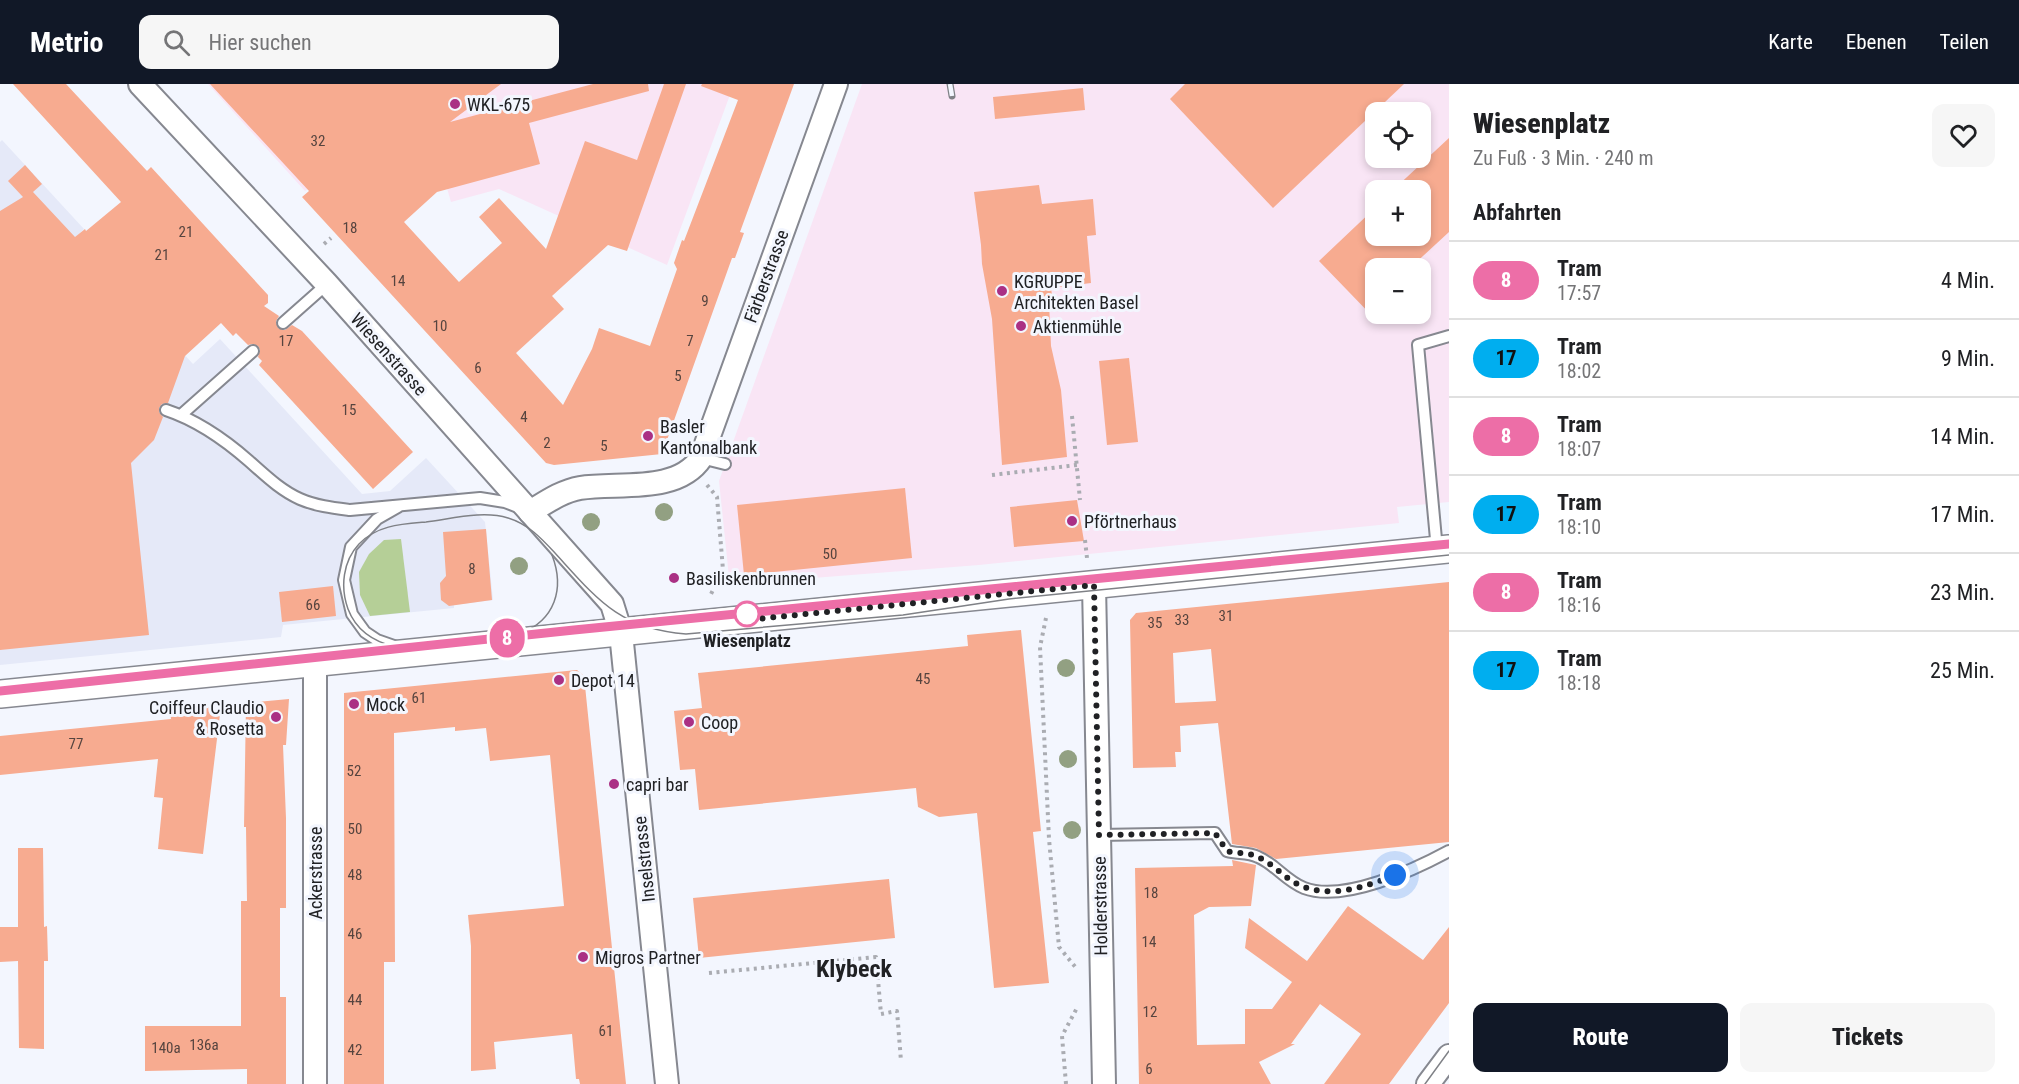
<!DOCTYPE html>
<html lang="de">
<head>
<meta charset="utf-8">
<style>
	:root { --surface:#fff; --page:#f6f6f6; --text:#202124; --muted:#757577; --line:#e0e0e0; --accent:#111827 }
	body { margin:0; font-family:"Roboto Condensed",sans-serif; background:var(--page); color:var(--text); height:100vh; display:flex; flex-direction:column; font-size:22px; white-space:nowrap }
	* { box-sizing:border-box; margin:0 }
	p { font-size:20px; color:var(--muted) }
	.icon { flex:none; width:33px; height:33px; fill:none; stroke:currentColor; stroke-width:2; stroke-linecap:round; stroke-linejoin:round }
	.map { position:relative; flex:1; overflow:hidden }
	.side { display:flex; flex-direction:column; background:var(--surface); width:570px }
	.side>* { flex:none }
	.badge { padding:0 12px; border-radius:20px; font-size:21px; line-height:39px }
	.tools { position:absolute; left:1365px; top:18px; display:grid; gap:12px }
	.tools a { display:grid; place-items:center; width:66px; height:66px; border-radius:12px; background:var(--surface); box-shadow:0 3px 9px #0003; font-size:30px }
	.you { position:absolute; width:30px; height:30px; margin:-15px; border:4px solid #fff; border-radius:50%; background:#1a73e8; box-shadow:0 0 0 9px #1a73e833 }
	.map>.badge { position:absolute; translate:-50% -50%; box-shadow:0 0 0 3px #fff }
	h2 { padding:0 24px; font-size:22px; line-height:54px }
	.round { display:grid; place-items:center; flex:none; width:63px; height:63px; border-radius:12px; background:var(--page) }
	.summary { display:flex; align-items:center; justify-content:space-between; height:102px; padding:0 24px }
	h1 { font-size:28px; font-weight:800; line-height:45px }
	.cta { display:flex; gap:12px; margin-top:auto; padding:12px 24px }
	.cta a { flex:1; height:69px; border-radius:12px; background:var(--accent); color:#fff; font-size:24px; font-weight:800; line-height:69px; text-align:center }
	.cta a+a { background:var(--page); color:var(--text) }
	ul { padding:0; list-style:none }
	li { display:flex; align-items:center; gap:18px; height:78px; padding:0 24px; border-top:2px solid var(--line) }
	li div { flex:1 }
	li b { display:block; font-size:22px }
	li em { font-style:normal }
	li .badge { min-width:66px; font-weight:700; text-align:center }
	header { display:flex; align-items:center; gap:36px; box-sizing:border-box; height:84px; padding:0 30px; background:var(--accent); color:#fff }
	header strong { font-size:28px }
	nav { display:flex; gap:33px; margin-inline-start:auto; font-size:21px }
	.search { width:420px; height:54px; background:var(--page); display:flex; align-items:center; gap:15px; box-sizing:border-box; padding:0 21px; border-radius:12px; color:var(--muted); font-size:22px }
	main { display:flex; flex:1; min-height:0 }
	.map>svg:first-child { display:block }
	.built { fill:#e5e9f8 }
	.industrial { fill:#f9e5f5; fill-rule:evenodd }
	.green { fill:#b5cf97 }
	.building { fill:#f7ab90; fill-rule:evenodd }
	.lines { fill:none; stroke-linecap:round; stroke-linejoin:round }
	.service-casing { stroke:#868890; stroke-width:14 }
	.minor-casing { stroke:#868890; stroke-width:26 }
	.tertiary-casing { stroke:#868890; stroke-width:30 }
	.path { stroke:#aaacb2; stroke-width:4; stroke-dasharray:3 4.5; stroke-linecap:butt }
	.service { stroke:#fff; stroke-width:10 }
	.minor { stroke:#fff; stroke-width:22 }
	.tertiary { stroke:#fff; stroke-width:27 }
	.tram { stroke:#7f8186; stroke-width:1.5 }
	.rail-casing { stroke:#7f8186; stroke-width:7 }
	.rail { stroke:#f3f6fe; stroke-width:4.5; stroke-dasharray:14; stroke-linecap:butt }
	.tree { fill:#92a082 }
	.line-casing { stroke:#fff; stroke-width:14 }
	.line { stroke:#ed6ea7; stroke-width:9 }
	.walk { stroke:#202124; stroke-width:6; stroke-dasharray:0 10.8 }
	.poi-dot { fill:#aa3084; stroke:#f3f6fe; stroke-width:2 }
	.stop-dot { fill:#fff; stroke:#ed6ea7; stroke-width:3 }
	.labels { text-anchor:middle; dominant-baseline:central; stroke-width:6; stroke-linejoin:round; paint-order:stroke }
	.number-label { font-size:15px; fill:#56443f }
	.poi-label { font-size:18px; fill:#202124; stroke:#f3f6fe; text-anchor:start }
	.street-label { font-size:18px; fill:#202124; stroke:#f3f6fe }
	.stop-label { font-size:18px; font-weight:bold; fill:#202124; stroke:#f3f6fe }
	.district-label { font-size:24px; font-weight:bold; fill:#202124; stroke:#f3f6fe }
</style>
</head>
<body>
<header>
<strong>Metrio</strong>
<div class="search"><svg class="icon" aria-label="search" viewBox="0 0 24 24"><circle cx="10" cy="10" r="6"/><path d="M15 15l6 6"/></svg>Hier suchen</div>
<nav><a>Karte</a><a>Ebenen</a><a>Teilen</a></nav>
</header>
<main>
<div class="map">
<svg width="1449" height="1000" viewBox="0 0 1449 1000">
	<rect width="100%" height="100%" fill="#f3f6fe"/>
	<!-- built -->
	<path class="built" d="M2,56l82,89 -8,8 117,127 27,-25 142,155 28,-3 36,-33 59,64 8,78 -39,5v3l-171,17 -2,12 -281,28v-523z"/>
	<!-- industrial -->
	<g class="industrial">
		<path d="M208,0h526l-67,181 -168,-76 -48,13 -21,-71 -69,22 -56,38z"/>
		<path d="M862,0h587v418l-52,5 2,16 -420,42 -241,19 -9,-7 -10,-96zM1376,28h44v46h-44zM1376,106h44v46h-44zM1376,184h44v46h-44z"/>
	</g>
	<!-- green -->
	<path class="green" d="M401,455l9,73 -40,4 -10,-21 -1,-23 10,-18 15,-14z"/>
	<!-- building -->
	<g class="building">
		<path d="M13,0h53l81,87 4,-4 117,128v8l-4,3 15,10 -3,5 2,7 7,2 7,-5 10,6 111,121 -40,37 -114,-124 3,-4 -4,-4 2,-7 -2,-4 -6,-2 -4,1 -12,-12 -3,3 -12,-13 -36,33 -17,47 -6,1 -3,4v4l4,5 -9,23 -23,23 18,172 -149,15v-439l23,-14 -15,-16 17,-16 17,19 -9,8 42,45 10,-8 1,2 35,-29z"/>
		<path d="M210,0h291l-51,38 143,-38h55l1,7 -120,32 11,41 -103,28 -33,30 55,60 43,-39 -23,-26 20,-19 47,51 39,-108 52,19 27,-76h22l-59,167 -19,-6 -56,51 12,13 -48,44 47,52 29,-56 7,-21 51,18 27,-77 -3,-6 8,-23 2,1 54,-141 -37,-14 1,-2h92l-54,148 4,1 -9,25h-3l-70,196 -108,11 -8,-2 -244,-266 7,-6z"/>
		<path d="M1185,0h219l-131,124 -103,-109z"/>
		<path d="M1083,4l2,22 -90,9 -2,-22z"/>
		<path d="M1449,54v94l-39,36h-34v52l-57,-59 57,-54v29h44v-46h-27z"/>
		<path d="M1039,101l3,19 51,-5 3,36 -9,1 4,47 -40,5 2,14 -4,1 2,43 10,44 6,67 -65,8 -10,-146 -10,-55 -1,-19 -7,-53z"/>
		<path d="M1129,274l9,84 -31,3 -8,-84z"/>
		<path d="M905,404l7,70 -168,17 -7,-70z"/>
		<path d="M1077,416l7,41 -70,6 -4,-40z"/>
		<path d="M486,445l6,71 -43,6 -8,-6 -1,-17 6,-7 -3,-44z"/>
		<path d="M1449,498v260l-173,17 -20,-11 -24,-4 -14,-121 -38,3 1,26h-6l1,15 -43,1 -3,-148 6,-7zM1211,565l5,52 -41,2 -2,-50z"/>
		<path d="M333,502l3,30 -54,6 -3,-30z"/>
		<path d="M1021,546l20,201 -8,1 16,151 -55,5 -17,-175 -38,4 -21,-10 -2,-19 -217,22 -4,-41 -15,1 -6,-59 28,-3 -4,-35 270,-27 -1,-11z"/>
		<path d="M577,586l7,6 42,408h-46l-1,-5h-3l-4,-45 -78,8 2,27 -25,2v-125l-3,-31 96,-9 -14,-151 -60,6 -4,-33 -31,3v-4l-61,6 1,229h-11v122h-40v-391z"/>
		<path d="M289,615l-3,46h-3l3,73v90h-6v89h6v87h-39v-15l-102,2v-45h96v-125h6l-1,-74h-2l2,-124z"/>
		<path d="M221,622l-18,148 -45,-5 5,-51 -9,-1 4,-38 -158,16v-39l171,-17 -1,-8z"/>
		<path d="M18,764h25l1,79 3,-1 1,35h-4v88l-25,-1 -1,-87 -18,1v-35h18z"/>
		<path d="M1232,776l24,5 -5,41 -42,1 -15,8 3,130 48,-1v-35h27l20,-27 -47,-34 4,-30 58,43 41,-55 75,54 26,-33v76l-60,81h-65l37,-50 -41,-30 -29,40h4l-36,18 12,22h-132l-4,-216 98,-2z"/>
		<path d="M889,795l6,59 -196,20 -6,-60z"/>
	</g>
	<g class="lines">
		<defs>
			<g id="service">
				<path d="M283,239l44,-39"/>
				<path d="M166,326c30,10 58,29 83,51 16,14 31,29 51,38 16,7 34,9 50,11l130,-12 25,4 13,5"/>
				<path d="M181,331l72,-64"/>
				<path d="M701,374l24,6"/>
				<path d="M1437,466l-19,-205 31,-9"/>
				<path d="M397,563l-20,-7 -12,-8 -13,-18 -8,-34 7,-33 26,-28 21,-12"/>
				<path d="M1099,751l116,-2 12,18c10,3 21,1 31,6 17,7 28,24 46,31 39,15 110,-18 145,-37"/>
			</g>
			<g id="minor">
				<path d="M140,0l187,200 285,320 9,29 46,451"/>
				<path d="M530,428c15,-9 32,-21 50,-24 38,-6 97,6 121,-30l135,-374"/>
				<path d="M1094,501l10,499"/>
				<path d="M315,1000v-422"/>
				<path d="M1428,1000l21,-28"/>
			</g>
			<path id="tertiary" d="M0,610l1449,-145"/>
		</defs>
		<!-- service casing -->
		<use href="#service" class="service-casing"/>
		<!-- minor casing -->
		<use href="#minor" class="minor-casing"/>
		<!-- tertiary casing -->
		<use href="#tertiary" class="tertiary-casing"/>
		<!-- path -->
		<g class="path">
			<path d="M324,160l7,-6"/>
			<path d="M1072,332l8,84"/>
			<path d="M992,391l85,-10"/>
			<path d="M707,401l10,12 6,73 -12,24 2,2"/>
			<path d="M1085,456l2,18"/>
			<path d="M1046,534l-6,29 9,192 10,108 18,22"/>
			<path d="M709,889l167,-16 5,57 16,-3 4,50"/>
			<path d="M1066,1000l-4,-48 16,-30"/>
		</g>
		<!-- service -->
		<use href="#service" class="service"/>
		<!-- minor -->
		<use href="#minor" class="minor"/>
		<!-- tertiary -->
		<use href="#tertiary" class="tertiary"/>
		<!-- tram -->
		<g class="tram">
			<path d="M520,550c35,-14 45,-45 32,-79"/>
			<path d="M396,563c-22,-5 -40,-17 -48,-38 -8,-22 -5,-48 11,-65 18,-19 43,-20 67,-22 25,-3 57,-12 82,-4 20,6 33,20 47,35 42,46 64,76 131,81l217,-19 106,-16 440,-44"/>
			<path d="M0,607l574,-61 875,-86"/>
			<path d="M1425,1000l24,-33"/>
		</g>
		<defs>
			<path id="rail" d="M950,0l2,12"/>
		</defs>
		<!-- rail casing -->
		<use href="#rail" class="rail-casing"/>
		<!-- rail -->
		<use href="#rail" class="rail"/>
	</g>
	<!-- trees -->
	<g class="tree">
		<circle cx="664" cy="428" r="9"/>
		<circle cx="591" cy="438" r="9"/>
		<circle cx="519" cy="482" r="9"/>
		<circle cx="1066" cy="584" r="9"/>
		<circle cx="1068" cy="675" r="9"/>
		<circle cx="1072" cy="746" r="9"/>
	</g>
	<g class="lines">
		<defs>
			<path id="line" d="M0,607l574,-61 875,-86"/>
		</defs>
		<!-- line casing -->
		<use href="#line" class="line-casing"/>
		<!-- line -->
		<use href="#line" class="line"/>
		<!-- walk -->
		<path class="walk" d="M747,530v6l347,-35 5,250 116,-2 12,18c10,3 21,1 31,6 12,5 23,17 34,24 32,20 72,7 103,-6"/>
	</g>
	<!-- markers -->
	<g class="poi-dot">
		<circle cx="455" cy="20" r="6"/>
		<circle cx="1002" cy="207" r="6"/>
		<circle cx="1021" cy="242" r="6"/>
		<circle cx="648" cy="352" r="6"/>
		<circle cx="1072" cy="437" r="6"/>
		<circle cx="674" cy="494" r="6"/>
		<circle cx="559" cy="596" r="6"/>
		<circle cx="354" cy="620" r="6"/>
		<circle cx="276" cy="633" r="6"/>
		<circle cx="689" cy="638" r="6"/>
		<circle cx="614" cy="700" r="6"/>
		<circle cx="583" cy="873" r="6"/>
	</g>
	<circle class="stop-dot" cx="747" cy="530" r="12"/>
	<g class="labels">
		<!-- number labels -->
		<g class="number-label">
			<text x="318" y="57">32</text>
			<text x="350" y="144">18</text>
			<text x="186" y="148">21</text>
			<text x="162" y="171">21</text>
			<text x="398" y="197">14</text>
			<text x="705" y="217">9</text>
			<text x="440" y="242">10</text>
			<text x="286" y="257">17</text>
			<text x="690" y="257">7</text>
			<text x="478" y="284">6</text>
			<text x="678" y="292">5</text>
			<text x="349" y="326">15</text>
			<text x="524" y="333">4</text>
			<text x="547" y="359">2</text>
			<text x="604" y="362">5</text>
			<text x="830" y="470">50</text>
			<text x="472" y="485">8</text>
			<text x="313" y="521">66</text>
			<text x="1226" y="532">31</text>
			<text x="1182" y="536">33</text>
			<text x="1155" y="539">35</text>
			<text x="923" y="595">45</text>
			<text x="419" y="614">61</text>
			<text x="76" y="660">77</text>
			<text x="354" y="687">52</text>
			<text x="355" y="745">50</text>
			<text x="355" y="791">48</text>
			<text x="1151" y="809">18</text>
			<text x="355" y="850">46</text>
			<text x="1149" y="858">14</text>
			<text x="355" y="916">44</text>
			<text x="1150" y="928">12</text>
			<text x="606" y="947">61</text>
			<text x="204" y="961">136a</text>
			<text x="166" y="964">140a</text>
			<text x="355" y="966">42</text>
			<text x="1149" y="985">6</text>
		</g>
		<!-- poi labels -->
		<g class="poi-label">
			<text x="467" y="20">WKL-675</text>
			<text x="1014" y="197">KGRUPPE<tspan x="1014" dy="21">Architekten Basel</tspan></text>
			<text x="1033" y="242">Aktienmühle</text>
			<text x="660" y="342">Basler<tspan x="660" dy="21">Kantonalbank</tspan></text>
			<text x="1084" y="437">Pförtnerhaus</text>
			<text x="686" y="494">Basiliskenbrunnen</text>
			<text x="571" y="596">Depot 14</text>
			<text x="366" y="620">Mock</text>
			<text x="264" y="623" text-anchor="end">Coiffeur Claudio<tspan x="264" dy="21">&amp; Rosetta</tspan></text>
			<text x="701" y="638">Coop</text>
			<text x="626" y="700">capri bar</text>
			<text x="595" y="873">Migros Partner</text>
		</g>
		<!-- street labels -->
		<g class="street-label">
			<text transform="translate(766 192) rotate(-70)">Färberstrasse</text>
			<text transform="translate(389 270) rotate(48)">Wiesenstrasse</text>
			<text transform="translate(644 775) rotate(-96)">Inselstrasse</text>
			<text transform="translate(315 789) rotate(-90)">Ackerstrasse</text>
			<text transform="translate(1100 822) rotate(-91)">Holderstrasse</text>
		</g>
		<!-- stop labels -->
		<g class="stop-label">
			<text x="747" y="556">Wiesenplatz</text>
		</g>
		<!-- district labels -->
		<g class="district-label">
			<text x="854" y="885">Klybeck</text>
		</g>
	</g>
</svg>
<div class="tools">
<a><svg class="icon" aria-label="locate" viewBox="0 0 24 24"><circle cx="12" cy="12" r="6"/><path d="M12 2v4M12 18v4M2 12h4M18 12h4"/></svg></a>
<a>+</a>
<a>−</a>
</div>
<div class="you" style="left:1395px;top:791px"></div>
<b class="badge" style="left:507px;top:554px;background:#ed6ea7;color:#fff">8</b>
</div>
<section class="side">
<div class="summary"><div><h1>Wiesenplatz</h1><p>Zu Fuß · 3 Min. · 240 m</p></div><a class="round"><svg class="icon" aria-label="heart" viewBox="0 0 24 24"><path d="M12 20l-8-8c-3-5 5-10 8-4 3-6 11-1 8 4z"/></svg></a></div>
<h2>Abfahrten</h2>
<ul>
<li><span class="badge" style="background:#ed6ea7;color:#fff">8</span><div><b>Tram</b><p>17:57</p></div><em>4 Min.</em></li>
<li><span class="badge" style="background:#00aeef;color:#111">17</span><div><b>Tram</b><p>18:02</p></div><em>9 Min.</em></li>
<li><span class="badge" style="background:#ed6ea7;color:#fff">8</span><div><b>Tram</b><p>18:07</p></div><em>14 Min.</em></li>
<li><span class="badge" style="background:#00aeef;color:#111">17</span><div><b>Tram</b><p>18:10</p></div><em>17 Min.</em></li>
<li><span class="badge" style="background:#ed6ea7;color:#fff">8</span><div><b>Tram</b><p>18:16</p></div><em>23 Min.</em></li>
<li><span class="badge" style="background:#00aeef;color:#111">17</span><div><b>Tram</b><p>18:18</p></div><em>25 Min.</em></li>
</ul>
<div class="cta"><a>Route</a><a>Tickets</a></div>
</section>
</main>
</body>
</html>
